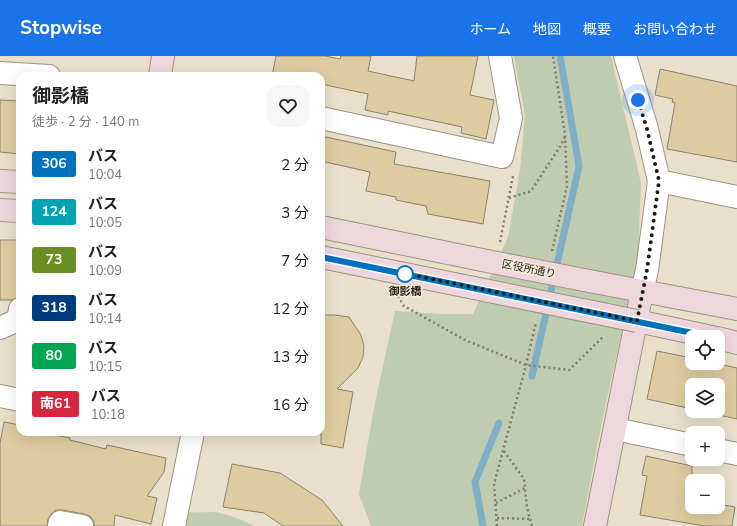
<!DOCTYPE html>
<html lang="ja">
<head>
<meta charset="utf-8">
<style>
	:root { --surface:#fff; --page:#f6f6f6; --text:#202124; --muted:#757577; --accent:#1a73e8 }
	body { margin:0; font-family:"Nunito Sans","Noto Sans JP",sans-serif; background:var(--page); color:var(--text); height:100vh; display:flex; flex-direction:column; font-size:15px; white-space:nowrap }
	* { box-sizing:border-box; margin:0 }
	p { font-size:13px; color:var(--muted) }
	.icon { flex:none; width:22px; height:22px; fill:none; stroke:currentColor; stroke-width:2; stroke-linecap:round; stroke-linejoin:round }
	.map { position:relative; flex:1; overflow:hidden }
	.details { position:absolute; left:16px; top:16px; width:309px; height:364px; display:flex; flex-direction:column; background:var(--surface); border-radius:12px; box-shadow:0 4px 16px #0002 }
	.details>* { flex:none }
	.badge { padding:0 8px; border-radius:3px; font-size:14px; line-height:26px }
	.buttons { position:absolute; left:685px; top:274px; display:grid; gap:8px }
	.buttons a { display:grid; place-items:center; width:40px; height:40px; border-radius:8px; background:var(--surface); box-shadow:0 4px 16px #0002; font-size:20px }
	.you { position:absolute; width:20px; height:20px; margin:-10px; border:3px solid #fff; border-radius:50%; background:#1a73e8; box-shadow:0 0 0 6px #1a73e833 }
	.map>.badge { position:absolute; translate:-50% -50%; box-shadow:0 0 0 2px #fff }
	.round { display:grid; place-items:center; flex:none; width:42px; height:42px; border-radius:12px; background:var(--page) }
	.headline { display:flex; align-items:center; justify-content:space-between; height:68px; padding:0 16px }
	h1 { font-size:19px; font-weight:700; line-height:30px }
	ul { padding:0; list-style:none }
	li { display:flex; align-items:center; gap:12px; height:48px; padding:0 16px }
	li div { flex:1 }
	li b { display:block; font-size:15px }
	li em { font-style:normal }
	li .badge { min-width:44px; font-weight:700; text-align:center }
	header { display:flex; align-items:center; gap:24px; box-sizing:border-box; height:56px; padding:0 20px; background:var(--accent); color:#fff }
	header strong { font-size:19px }
	nav { display:flex; gap:22px; margin-inline-start:auto; font-size:14px }
	.map>svg:first-child { display:block }
	.green { fill:#bfccaf }
	.lines { fill:none; stroke-linecap:round; stroke-linejoin:round }
	.stream { stroke:#7fafc6; stroke-width:7 }
	.building { fill:#decba0; stroke:#8a826f }
	.street-casing { stroke:#9d9482; stroke-width:24 }
	.secondary-casing { stroke:#9d9482; stroke-width:24 }
	.path { stroke:#807a6c; stroke-width:2.5; stroke-dasharray:2 3; stroke-linecap:butt }
	.street { stroke:#fff; stroke-width:22 }
	.secondary { stroke:#eed6dd; stroke-width:22 }
	.secondary-bridge-casing { stroke:#9d9482; stroke-width:24; stroke-linecap:butt }
	.secondary-bridge { stroke:#eed6dd; stroke-width:22 }
	.line-casing { stroke:#fff; stroke-width:9 }
	.line { stroke:#0072bc; stroke-width:6 }
	.walk { stroke:#1d1a12; stroke-width:4; stroke-dasharray:0 7.2 }
	.stop-dot { fill:#fff; stroke:#0072bc; stroke-width:2 }
	.labels { text-anchor:middle; dominant-baseline:central; stroke-width:3; stroke-linejoin:round; paint-order:stroke }
	.street-label { font-size:11px; fill:#1d1a12; stroke:#f6edd8 }
	.stop-label { font-size:11px; font-weight:bold; fill:#1d1a12; stroke:#f6edd8 }
</style>
</head>
<body>
<header>
<strong>Stopwise</strong>
<nav><a>ホーム</a><a>地図</a><a>概要</a><a>お問い合わせ</a></nav>
</header>
<div class="map">
<svg width="737" height="470" viewBox="0 0 737 470">
	<rect width="100%" height="100%" fill="#e9e0cb"/>
	<!-- green -->
	<g class="green">
		<path d="M514,0h97l30,127 -3,75 -36,164 -20,104h-211l-12,-32 16,-92 20,-91 45,3h33l35,-77 12,-67 5,-54z"/>
		<path d="M183,456c10,1 19,0 29,0 9,0 35,9 42,14h-74z"/>
	</g>
	<g class="lines">
		<!-- stream -->
		<g class="stream">
			<path d="M532,320l47,-210 -19,-110"/>
			<path d="M483,470l-8,-44 24,-59"/>
		</g>
	</g>
	<!-- building -->
	<g class="building">
		<path d="M276,0h49l15,3 1,-3h30l-3,15 46,10 3,-25h61l-8,39 24,5 -8,39 -25,-6 1,-6 -74,-16v4l-23,-5 3,-16 -47,-10v-8h-49z"/>
		<path d="M660,13l77,17v76l-70,-13 8,-46 -3,-1 1,-3 -18,-4z"/>
		<path d="M0,44l20,1v53l-20,-2z"/>
		<path d="M321,80l75,16 -2,12 96,17 -7,43 -55,-10 -2,-8 -30,-6v-3l-30,-6 4,-19 -49,-11z"/>
		<path d="M0,184h20v57l-8,3h-12z"/>
		<path d="M321,259h14l14,2 12,18 3,11 -1,11 -5,11 -21,21 16,3 -10,56 -22,-4z"/>
		<path d="M657,295l35,7v5h22l23,5v51l-36,-8h17v-26h-26v24l-45,-10z"/>
		<path d="M4,366l16,3v7h19l31,6v2l36,9 1,-4 59,13 -2,14 -17,24 10,2 -6,26 -36,-9 -1,11h-20v-5l-4,-5 -6,-2 -22,-4h-6l-5,4 -3,5 -1,7h-47v-83z"/>
		<path d="M646,400l46,10v41h26v-3l17,3 -3,19h-27l-65,-11 7,-39 -5,-1z"/>
		<path d="M232,408l48,9 42,27 21,26h-60l-19,-13 -41,-6z"/>
	</g>
	<g class="lines">
		<defs>
			<g id="street">
				<path d="M625,0l22,73 12,52 -12,89 -5,22"/>
				<path d="M0,17l49,3"/>
				<path d="M321,62l181,39 9,-39 -11,-62"/>
				<path d="M659,125l78,16"/>
				<path d="M0,272l18,-8 2,-11"/>
				<path d="M0,340l20,4"/>
				<path d="M615,373l77,16"/>
				<path d="M718,394l19,4"/>
				<path d="M59,470l1,-4 22,4"/>
				<path d="M174,470l19,-94h-1"/>
			</g>
			<g id="secondary">
				<path d="M160,20l3,-20"/>
				<path d="M0,125l20,1"/>
				<path d="M0,154l20,1"/>
				<path d="M321,171l161,33"/>
				<path d="M321,201l153,31"/>
				<path d="M589,225l148,28"/>
				<path d="M637,265l75,16"/>
				<path d="M718,282l19,5"/>
				<path d="M595,470l47,-234"/>
			</g>
		</defs>
		<!-- street casing -->
		<use href="#street" class="street-casing"/>
		<!-- secondary casing -->
		<use href="#secondary" class="secondary-casing"/>
		<!-- path -->
		<g class="path">
			<path d="M509,142l22,-7 30,-46 4,-9"/>
			<path d="M500,186l13,-66"/>
			<path d="M552,195l15,-65 -2,-51 -12,-79"/>
			<path d="M398,240l6,10 61,34 61,25 43,5 34,-33"/>
			<path d="M504,395l20,28 3,29 5,18"/>
			<path d="M496,447l29,-15"/>
			<path d="M497,462l33,1"/>
			<path d="M497,470l-3,-42 32,-119 10,-43"/>
		</g>
		<!-- street -->
		<use href="#street" class="street"/>
		<!-- secondary -->
		<use href="#secondary" class="secondary"/>
		<defs>
			<g id="secondary-bridge">
				<path d="M482,204l107,21"/>
				<path d="M474,232l163,33"/>
			</g>
		</defs>
		<!-- secondary-bridge casing -->
		<use href="#secondary-bridge" class="secondary-bridge-casing"/>
		<!-- secondary-bridge -->
		<use href="#secondary-bridge" class="secondary-bridge"/>
	</g>
	<g class="lines">
		<defs>
			<path id="line" d="M321,201l391,80"/>
		</defs>
		<!-- line casing -->
		<use href="#line" class="line-casing"/>
		<!-- line -->
		<use href="#line" class="line"/>
		<!-- walk -->
		<path class="walk" d="M405,218l-7,-2 239,49 10,-51 12,-89 -12,-52 -9,-29"/>
	</g>
	<!-- markers -->
	<circle class="stop-dot" cx="405" cy="218" r="8"/>
	<g class="labels">
		<!-- street labels -->
		<g class="street-label">
			<text transform="translate(529 213) rotate(11)">区役所通り</text>
		</g>
		<!-- stop labels -->
		<g class="stop-label">
			<text x="405" y="235">御影橋</text>
		</g>
	</g>
</svg>
<div class="buttons">
<a><svg class="icon" aria-label="locate" viewBox="0 0 24 24"><circle cx="12" cy="12" r="6"/><path d="M12 2v4M12 18v4M2 12h4M18 12h4"/></svg></a>
<a><svg class="icon" aria-label="layers" viewBox="0 0 24 24"><path d="M12 4l9 5-9 5-9-5zM3 14l9 5 9-5"/></svg></a>
<a>+</a>
<a>−</a>
</div>
<div class="you" style="left:638px;top:44px"></div>
<section class="details">
<div class="headline"><div><h1>御影橋</h1><p>徒歩 · 2 分 · 140 m</p></div><a class="round"><svg class="icon" aria-label="heart" viewBox="0 0 24 24"><path d="M12 20l-8-8c-3-5 5-10 8-4 3-6 11-1 8 4z"/></svg></a></div>
<ul>
<li><span class="badge" style="background:#0072bc;color:#fff">306</span><div><b>バス</b><p>10:04</p></div><em>2 分</em></li>
<li><span class="badge" style="background:#00a3b4;color:#fff">124</span><div><b>バス</b><p>10:05</p></div><em>3 分</em></li>
<li><span class="badge" style="background:#6b8e23;color:#fff">73</span><div><b>バス</b><p>10:09</p></div><em>7 分</em></li>
<li><span class="badge" style="background:#003b80;color:#fff">318</span><div><b>バス</b><p>10:14</p></div><em>12 分</em></li>
<li><span class="badge" style="background:#00a651;color:#fff">80</span><div><b>バス</b><p>10:15</p></div><em>13 分</em></li>
<li><span class="badge" style="background:#d7263d;color:#fff">南61</span><div><b>バス</b><p>10:18</p></div><em>16 分</em></li>
</ul>
</section>
</div>
</body>
</html>
